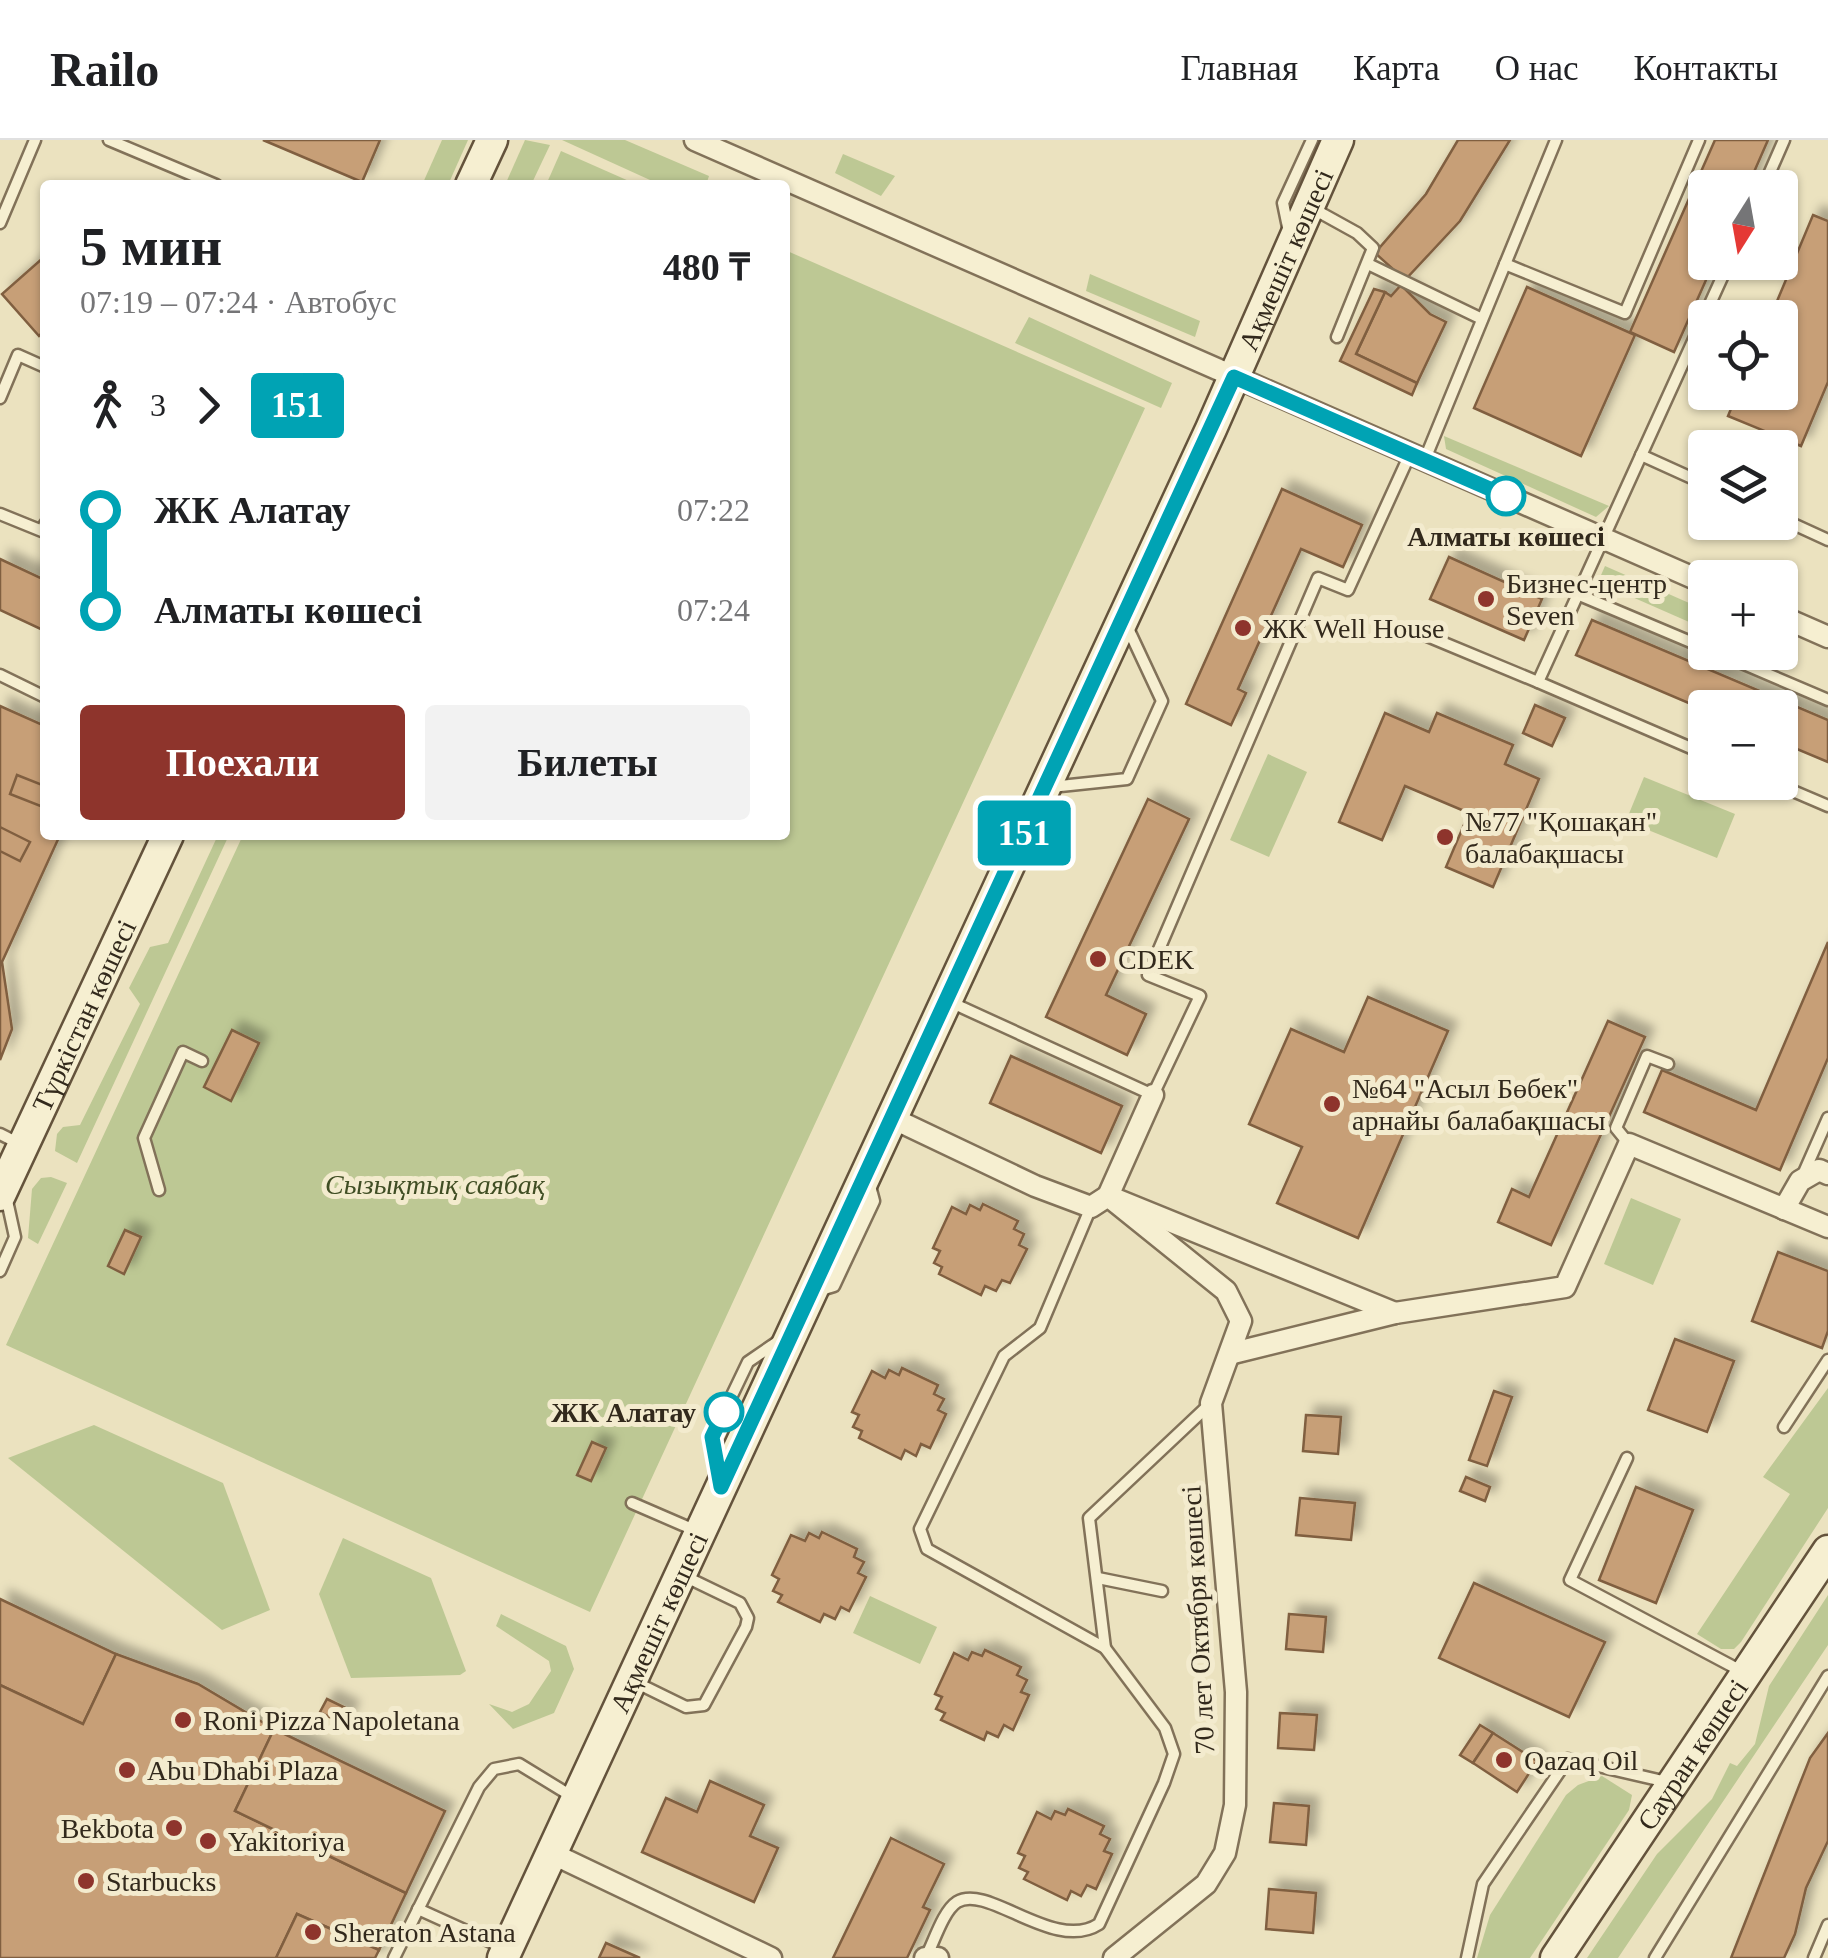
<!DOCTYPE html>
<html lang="ru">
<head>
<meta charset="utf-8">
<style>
	:root { --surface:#fff; --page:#f2f2f2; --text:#202124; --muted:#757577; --line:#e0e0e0; --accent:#8e342c }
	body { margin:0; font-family:Georgia,serif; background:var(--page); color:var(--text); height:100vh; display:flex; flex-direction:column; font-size:38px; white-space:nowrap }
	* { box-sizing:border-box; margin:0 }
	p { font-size:32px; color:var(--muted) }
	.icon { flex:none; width:55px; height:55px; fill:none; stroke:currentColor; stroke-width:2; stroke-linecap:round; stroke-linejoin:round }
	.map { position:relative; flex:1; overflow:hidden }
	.details { position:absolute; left:40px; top:40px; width:750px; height:660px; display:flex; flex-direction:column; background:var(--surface); border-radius:10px; box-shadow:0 2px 8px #0004 }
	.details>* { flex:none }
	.badge { padding:0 20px; border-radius:8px; font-size:35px; line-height:65px }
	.needle { width:65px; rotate:191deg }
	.tools { position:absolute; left:1688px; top:30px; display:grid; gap:20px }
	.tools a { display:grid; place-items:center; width:110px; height:110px; border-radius:10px; background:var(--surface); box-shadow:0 2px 8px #0004; font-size:50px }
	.map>.badge { position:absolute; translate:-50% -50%; box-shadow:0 0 0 5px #fff }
	.legs { display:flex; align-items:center; gap:15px; height:110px; padding:0 40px; font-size:32px }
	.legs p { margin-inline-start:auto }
	.head { display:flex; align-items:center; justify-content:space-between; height:170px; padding:0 40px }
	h1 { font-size:55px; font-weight:800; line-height:75px }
	.action { display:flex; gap:20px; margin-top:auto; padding:20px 40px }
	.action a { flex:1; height:115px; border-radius:10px; background:var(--accent); color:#fff; font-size:40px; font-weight:800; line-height:115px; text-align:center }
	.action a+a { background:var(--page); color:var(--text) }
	ul { padding:0 40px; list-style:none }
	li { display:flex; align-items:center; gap:35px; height:100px; font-size:38px }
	li i { display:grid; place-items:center; width:15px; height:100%; margin:0 12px; background:currentColor }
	li i::after { content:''; width:25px; height:25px; margin:-12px; border:8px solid; border-radius:50%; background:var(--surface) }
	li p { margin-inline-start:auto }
	li:first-child i { background:linear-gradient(#0000 50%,currentColor 0) }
	li:last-child i { background:linear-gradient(currentColor 50%,#0000 0) }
	header { display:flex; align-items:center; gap:60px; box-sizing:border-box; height:140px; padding:0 50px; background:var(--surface); border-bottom:2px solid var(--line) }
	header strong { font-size:48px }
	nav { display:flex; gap:55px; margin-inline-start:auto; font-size:35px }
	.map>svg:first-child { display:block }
	.green { fill:#bdc894 }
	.building { fill:#c79f77; stroke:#805f40; stroke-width:2.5; filter:url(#shadow) }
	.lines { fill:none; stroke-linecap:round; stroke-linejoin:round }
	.lane-casing { stroke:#827259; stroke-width:15 }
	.street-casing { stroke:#827259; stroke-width:25 }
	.secondary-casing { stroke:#64533c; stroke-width:35 }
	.lane { stroke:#f6efd1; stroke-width:10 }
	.street { stroke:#f6efd1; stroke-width:20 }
	.secondary { stroke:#f6efd1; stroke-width:30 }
	.line-1-casing { stroke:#fff; stroke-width:22 }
	.line-1 { stroke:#00a3b4; stroke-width:15 }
	.stop-1-dot { fill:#fff; stroke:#00a3b4; stroke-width:5 }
	.poi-dot { fill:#8e342c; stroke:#f3ebce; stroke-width:4 }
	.labels { text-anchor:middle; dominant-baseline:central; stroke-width:10; stroke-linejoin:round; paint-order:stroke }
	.street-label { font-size:28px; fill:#32291c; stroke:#f3ebce }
	.stop-label { font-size:28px; font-weight:bold; fill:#32291c; stroke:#f3ebce }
	.poi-label { font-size:28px; fill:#32291c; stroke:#f3ebce; text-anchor:start }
	.park-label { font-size:28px; font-style:italic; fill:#404e24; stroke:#f3ebce }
</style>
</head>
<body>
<header>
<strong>Railo</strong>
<nav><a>Главная</a><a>Карта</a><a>О нас</a><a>Контакты</a></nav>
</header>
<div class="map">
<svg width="1828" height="1818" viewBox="0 0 1828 1818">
	<defs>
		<filter id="shadow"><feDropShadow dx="9" dy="-9" stdDeviation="5" flood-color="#0004"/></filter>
	</defs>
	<rect width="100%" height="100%" fill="#ebe2bf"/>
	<!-- green -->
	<g class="green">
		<path d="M442,0h26l-20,45h-26z"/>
		<path d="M525,0l25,5 -19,40h-26z"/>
		<path d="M562,0h63l84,36 -3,9h-45z"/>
		<path d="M561,11l77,34h-92z"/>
		<path d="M843,14l52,22 -14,20 -46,-23z"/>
		<path d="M785,110l360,158 -555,1204 -584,-267 237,-510h542z"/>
		<path d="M1090,134l110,47 -5,16 -109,-46z"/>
		<path d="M1029,177l143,66 -11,25 -146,-65z"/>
		<path d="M1444,296l165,70 -13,11 -150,-68z"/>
		<path d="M1605,426l100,44v19l-107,-47z"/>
		<path d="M1268,614l39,18 -38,85 -39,-17z"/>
		<path d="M1644,637l91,37 -18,44 -91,-37z"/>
		<path d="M218,695h11l-152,328 -22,-12 2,-17 6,-7 17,-2 60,-121 -11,-16 21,-41 18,-4z"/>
		<path d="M51,1037l16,6 -29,61 -10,-6 4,-49 9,-11z"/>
		<path d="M1631,1058l50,21 -28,66 -49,-21z"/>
		<path d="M1828,1248v120l-87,134 -7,7h-13l-24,-15 93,-140 -27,-17z"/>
		<path d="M94,1285l129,58 47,127 -48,20 -214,-172z"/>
		<path d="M343,1398l88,40 35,93 -6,4 -109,3 -32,-84z"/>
		<path d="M1828,1455v50l-210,313h-31l70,-104 55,-55 18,-36 7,3 18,-22 14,-58z"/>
		<path d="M870,1456l67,31 -17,37 -67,-31z"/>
		<path d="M501,1474l65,32 8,23 -20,44 -41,16 -24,-25 23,8 17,-8 22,-33 -2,-10 -53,-35z"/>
		<path d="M1602,1636l30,19 -3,15 -99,148h-53l13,-43 76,-120 12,-10z"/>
	</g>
	<!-- building -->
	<g class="building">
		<path d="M263,0h117l-18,42z"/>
		<path d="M1458,0h52l-50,81 -55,59 -30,-27 51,-59z"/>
		<path d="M1715,0h53l-21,48h-42v74h9l-40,90 -44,-20z"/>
		<path d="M1813,75l15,6v161l-27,64 -73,-30 10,-24h42v-74h-10z"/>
		<path d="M44,117l1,73 -6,6 -37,-42z"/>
		<path d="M1401,145l29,29 16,8 -29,61 -61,-29 29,-62 6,4z"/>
		<path d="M1527,147l108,48 -54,121 -107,-48z"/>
		<path d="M1374,149l11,3 -29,62 61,29 -5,12 -72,-34z"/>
		<path d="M1282,349l80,36 -19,42 -42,-18 -63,140 8,4 -15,32 -45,-21z"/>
		<path d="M1449,417l93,42 -18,41 -94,-41z"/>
		<path d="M0,419l45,21v51l-45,-21z"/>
		<path d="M1592,480l236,100v42l-48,-20v-34l-75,2 -129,-55z"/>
		<path d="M1535,565l30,13 -13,28 -29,-13z"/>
		<path d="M0,566l45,20v109h15l-58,127 10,67 -12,31z"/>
		<path d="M1385,573l44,19 8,-19 76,32 -8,19 34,15 -46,108 -47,-20 23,-54 -64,-27 -23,54 -43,-18z"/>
		<path d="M17,635l28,11 -2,21 -33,-13z"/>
		<path d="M1148,659l41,20 -83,176 40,19 -19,41 -81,-38z"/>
		<path d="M0,687l30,15 -10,19 -20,-10z"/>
		<path d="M1828,802v116l-48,112 -136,-58 18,-42 94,40z"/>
		<path d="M1368,857l80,34 -90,207 -81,-35 25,-56 -53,-23 42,-95 53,23z"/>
		<path d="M1608,881l37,16 -94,208 -53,-23 14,-33 17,8z"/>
		<path d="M232,890l27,13 -28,58 -27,-14z"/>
		<path d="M1011,916l111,50 -21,47 -111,-50z"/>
		<path d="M983,1064l35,17 -4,8 10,5 -5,11 8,4 -17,34 -8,-3 -6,11 -11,-5 -4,9 -42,-21 3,-7 -8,-4 6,-12 -7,-3 19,-41 14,7 4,-9 10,5z"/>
		<path d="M125,1090l16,7 -17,37 -16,-8z"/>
		<path d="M1778,1112l50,19v60l-6,17 -70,-27z"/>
		<path d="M1675,1199l59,22 -27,71 -59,-22z"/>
		<path d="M902,1228l36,17 -4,9 10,5 -6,11 8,4 -16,34 -9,-4 -5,12 -11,-6 -4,9 -42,-21 3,-7 -9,-4 6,-12 -7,-3 20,-41 13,7 4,-8 10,5z"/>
		<path d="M1494,1251l18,6 -25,69 -18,-6z"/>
		<path d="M1306,1275l35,2 -3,37 -35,-3z"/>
		<path d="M592,1302l14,6 -15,33 -14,-6z"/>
		<path d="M1466,1337l24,10 -5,14 -25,-10z"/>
		<path d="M1636,1347l57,23 -37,93 -57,-23z"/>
		<path d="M1300,1358l55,5 -4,37 -55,-5z"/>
		<path d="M822,1392l35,17 -3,8 10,5 -6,11 8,4 -17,34 -8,-4 -6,12 -11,-5 -4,8 -42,-20 4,-7 -9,-4 6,-12 -7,-4 19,-40 14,6 4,-8 10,5z"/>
		<path d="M1474,1443l131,59 -36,75 -130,-59z"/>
		<path d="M0,1459l116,55 -33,70 -83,-39z"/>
		<path d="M1289,1474l37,3 -3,35 -37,-3z"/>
		<path d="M985,1510l36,17 -4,8 10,5 -6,12 8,3 -16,35 -9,-5 -6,12 -11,-5 -3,8 -43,-20 4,-7 -9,-4 6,-12 -7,-3 19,-41 14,7 4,-8 10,4z"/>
		<path d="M116,1514l82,30 76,45 -39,82 171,82 -27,57 -82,-36 -21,44h-276v-273l83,39z"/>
		<path d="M327,1559l23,11 -7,14 -23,-12z"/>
		<path d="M1280,1573l37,2 -3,35 -36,-2z"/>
		<path d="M1480,1585l13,8 -20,30 -13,-8z"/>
		<path d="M274,1589l171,82 -39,82 -171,-82z"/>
		<path d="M1493,1593l44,28 -20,31 -44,-29z"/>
		<path d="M1828,1593v108l-22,47 -11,46 -11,24h-53l79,-200z"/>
		<path d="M710,1641l54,24 -14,31 28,12 -24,54 -112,-50 24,-54 31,14z"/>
		<path d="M1274,1663l35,3 -3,39 -36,-3z"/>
		<path d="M1068,1669l36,17 -4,8 10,5 -6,12 8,3 -16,35 -9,-4 -6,11 -10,-5 -4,9 -43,-21 4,-7 -9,-4 6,-12 -7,-3 19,-41 14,7 4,-8 10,4z"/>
		<path d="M891,1698l53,26 -21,43 7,3 -23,48h-74z"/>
		<path d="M1269,1749l47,4 -3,40 -47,-4z"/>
		<path d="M297,1774l82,36 -4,8h-99z"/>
		<path d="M606,1803l34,15h-41z"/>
	</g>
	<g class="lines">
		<defs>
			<g id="lane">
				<path d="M109,0l107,45"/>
				<path d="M1763,48l21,-48"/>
				<path d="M1310,67l47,26 16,15 -36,89"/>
				<path d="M0,83l35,-83"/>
				<path d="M1289,92l-6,-29 29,-63"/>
				<path d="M1368,124l114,55"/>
				<path d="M1505,124l120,49 74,-173"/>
				<path d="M0,258l18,-43 27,12"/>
				<path d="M1641,315l64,29"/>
				<path d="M1425,319l131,-319"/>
				<path d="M0,374l42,17 3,-7"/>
				<path d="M1780,378l48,22"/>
				<path d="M1577,454l128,54"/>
				<path d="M1420,493l118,49"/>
				<path d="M1716,512l112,48"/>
				<path d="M0,535l45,22"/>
				<path d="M1705,614l-167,-72 191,-420"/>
				<path d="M1772,642l56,24"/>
				<path d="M1051,647l76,-8 35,-78 -36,-77"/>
				<path d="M948,861l205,94 47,-99 -52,-21 170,-397 30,12 62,-136"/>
				<path d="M0,994l18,9"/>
				<path d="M1629,1004l-13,-16 31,-72 21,8"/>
				<path d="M1802,1037l26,-59"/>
				<path d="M159,1050l-15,-52 39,-86 19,9"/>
				<path d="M0,1131l15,-34 -9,-41"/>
				<path d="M821,1150l13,-4 40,-85 -4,-15"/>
				<path d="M1784,1287l44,-67"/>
				<path d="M1627,1318l-57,122 175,93"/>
				<path d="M718,1332l-6,-35 36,-75 32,-22"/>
				<path d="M632,1363l67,29"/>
				<path d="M1098,1438l64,13"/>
				<path d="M1105,1508l-16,-130 121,-114"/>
				<path d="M637,1543l49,24 18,-2 42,-78 2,-9 -8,-15 -58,-28"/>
				<path d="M418,1769l86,39"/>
				<path d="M926,1817c8,-15 17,-46 31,-55 31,-19 97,51 142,22l65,-141 10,-29 -9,-26 -60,-80 -178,-99 -7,-20 84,-173 36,-28 51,-121"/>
				<path d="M394,1818l85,-171 15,-18 25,-5 54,33"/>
				<path d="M1467,1818l16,-74 85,-125 99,23"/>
				<path d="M1655,1818l173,-282"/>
				<path d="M1814,1818l14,-33"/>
			</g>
			<g id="street">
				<path d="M695,0l1010,443"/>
				<path d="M1780,476l48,21"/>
				<path d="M1153,955l-45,101 287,117"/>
				<path d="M892,978l143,68 56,21 17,-11 118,95 15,30 -30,82 25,289 -1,113 -10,48 -19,31 -92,74"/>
				<path d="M1784,1069l16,-28 19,-11 9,4"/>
				<path d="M1233,1213l162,-40 170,-26 64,-143 199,83"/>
				<path d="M551,1713l220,105"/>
				<path d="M925,1818h13"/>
			</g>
			<g id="secondary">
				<path d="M471,45l21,-45"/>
				<path id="s1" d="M0,1055l168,-360"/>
				<path id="s2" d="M503,1818l708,-1529 127,-289"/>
				<path id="s3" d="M1556,1818l272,-407"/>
			</g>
		</defs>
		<!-- lane casing -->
		<use href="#lane" class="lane-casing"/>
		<!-- street casing -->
		<use href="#street" class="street-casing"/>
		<!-- secondary casing -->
		<use href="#secondary" class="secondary-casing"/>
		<!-- lane -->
		<use href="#lane" class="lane"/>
		<!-- street -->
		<use href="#street" class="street"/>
		<!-- secondary -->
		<use href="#secondary" class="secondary"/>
	</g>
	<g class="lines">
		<defs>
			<path id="line-1" d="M724,1272l-12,25 9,50 513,-1110 272,119"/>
		</defs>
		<!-- line-1 casing -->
		<use href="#line-1" class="line-1-casing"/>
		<!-- line-1 -->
		<use href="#line-1" class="line-1"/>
	</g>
	<!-- markers -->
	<g class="stop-1-dot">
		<circle cx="1506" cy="356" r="18"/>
		<circle cx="724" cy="1272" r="18"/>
	</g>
	<g class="poi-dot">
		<circle cx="1486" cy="459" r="10"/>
		<circle cx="1243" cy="488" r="10"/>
		<circle cx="1445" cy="697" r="10"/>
		<circle cx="1098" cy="819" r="10"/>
		<circle cx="1332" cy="964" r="10"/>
		<circle cx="183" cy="1580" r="10"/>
		<circle cx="1504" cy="1620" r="10"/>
		<circle cx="127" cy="1630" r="10"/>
		<circle cx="174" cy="1688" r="10"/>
		<circle cx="208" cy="1701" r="10"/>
		<circle cx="86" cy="1741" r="10"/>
		<circle cx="313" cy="1792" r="10"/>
	</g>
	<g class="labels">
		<!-- street labels -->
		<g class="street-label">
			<text stroke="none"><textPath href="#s2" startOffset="1870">Ақмешіт көшесі</textPath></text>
			<text stroke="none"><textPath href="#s1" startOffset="198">Түркістан көшесі</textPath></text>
			<text transform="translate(1198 1480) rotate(-93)">70 лет Октября көшесі</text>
			<text stroke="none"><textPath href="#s2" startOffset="370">Ақмешіт көшесі</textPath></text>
			<text stroke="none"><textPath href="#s3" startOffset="245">Сауран көшесі</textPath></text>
		</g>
		<!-- stop labels -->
		<g class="stop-label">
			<text x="1506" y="396">Алматы көшесі</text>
			<text x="696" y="1272" text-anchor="end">ЖК Алатау</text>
		</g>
		<!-- poi labels -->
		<g class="poi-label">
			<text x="1506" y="443">Бизнес-центр<tspan x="1506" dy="32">Seven</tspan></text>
			<text x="1263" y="488">ЖК Well House</text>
			<text x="1465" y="681">№77 "Қошақан"<tspan x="1465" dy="32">балабақшасы</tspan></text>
			<text x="1118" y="819">CDEK</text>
			<text x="1352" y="948">№64 "Асыл Бөбек"<tspan x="1352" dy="32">арнайы балабақшасы</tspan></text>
			<text x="203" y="1580">Roni Pizza Napoletana</text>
			<text x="1524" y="1620">Qazaq Oil</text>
			<text x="147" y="1630">Abu Dhabi Plaza</text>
			<text x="154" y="1688" text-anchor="end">Bekbota</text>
			<text x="228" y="1701">Yakitoriya</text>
			<text x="106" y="1741">Starbucks</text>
			<text x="333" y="1792">Sheraton Astana</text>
		</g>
		<!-- park labels -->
		<g class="park-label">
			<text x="435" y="1044">Сызықтық саябақ</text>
		</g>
	</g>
</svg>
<div class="tools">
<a><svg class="needle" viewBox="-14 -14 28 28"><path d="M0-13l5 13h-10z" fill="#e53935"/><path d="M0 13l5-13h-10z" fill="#757577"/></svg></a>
<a><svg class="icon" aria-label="locate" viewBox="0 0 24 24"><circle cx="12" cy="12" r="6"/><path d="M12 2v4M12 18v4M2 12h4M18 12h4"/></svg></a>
<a><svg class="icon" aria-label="layers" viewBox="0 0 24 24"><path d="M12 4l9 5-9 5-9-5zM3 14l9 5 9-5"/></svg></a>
<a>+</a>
<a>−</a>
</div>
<b class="badge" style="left:1024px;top:693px;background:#00a3b4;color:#fff">151</b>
<section class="details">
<div class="head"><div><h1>5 мин</h1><p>07:19 – 07:24 · Автобус</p></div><b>480 ₸</b></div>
<div class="legs"><svg class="icon" aria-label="walk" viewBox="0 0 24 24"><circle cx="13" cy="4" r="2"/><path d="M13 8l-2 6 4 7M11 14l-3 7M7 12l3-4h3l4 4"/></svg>3<svg class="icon" aria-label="forward" viewBox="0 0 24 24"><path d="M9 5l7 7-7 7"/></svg><b class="badge" style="background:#00a3b4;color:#fff">151</b></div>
<ul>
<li><i style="color:#00a3b4"></i><b>ЖК Алатау</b><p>07:22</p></li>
<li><i style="color:#00a3b4"></i><b>Алматы көшесі</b><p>07:24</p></li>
</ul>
<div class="action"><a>Поехали</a><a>Билеты</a></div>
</section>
</div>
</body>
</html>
